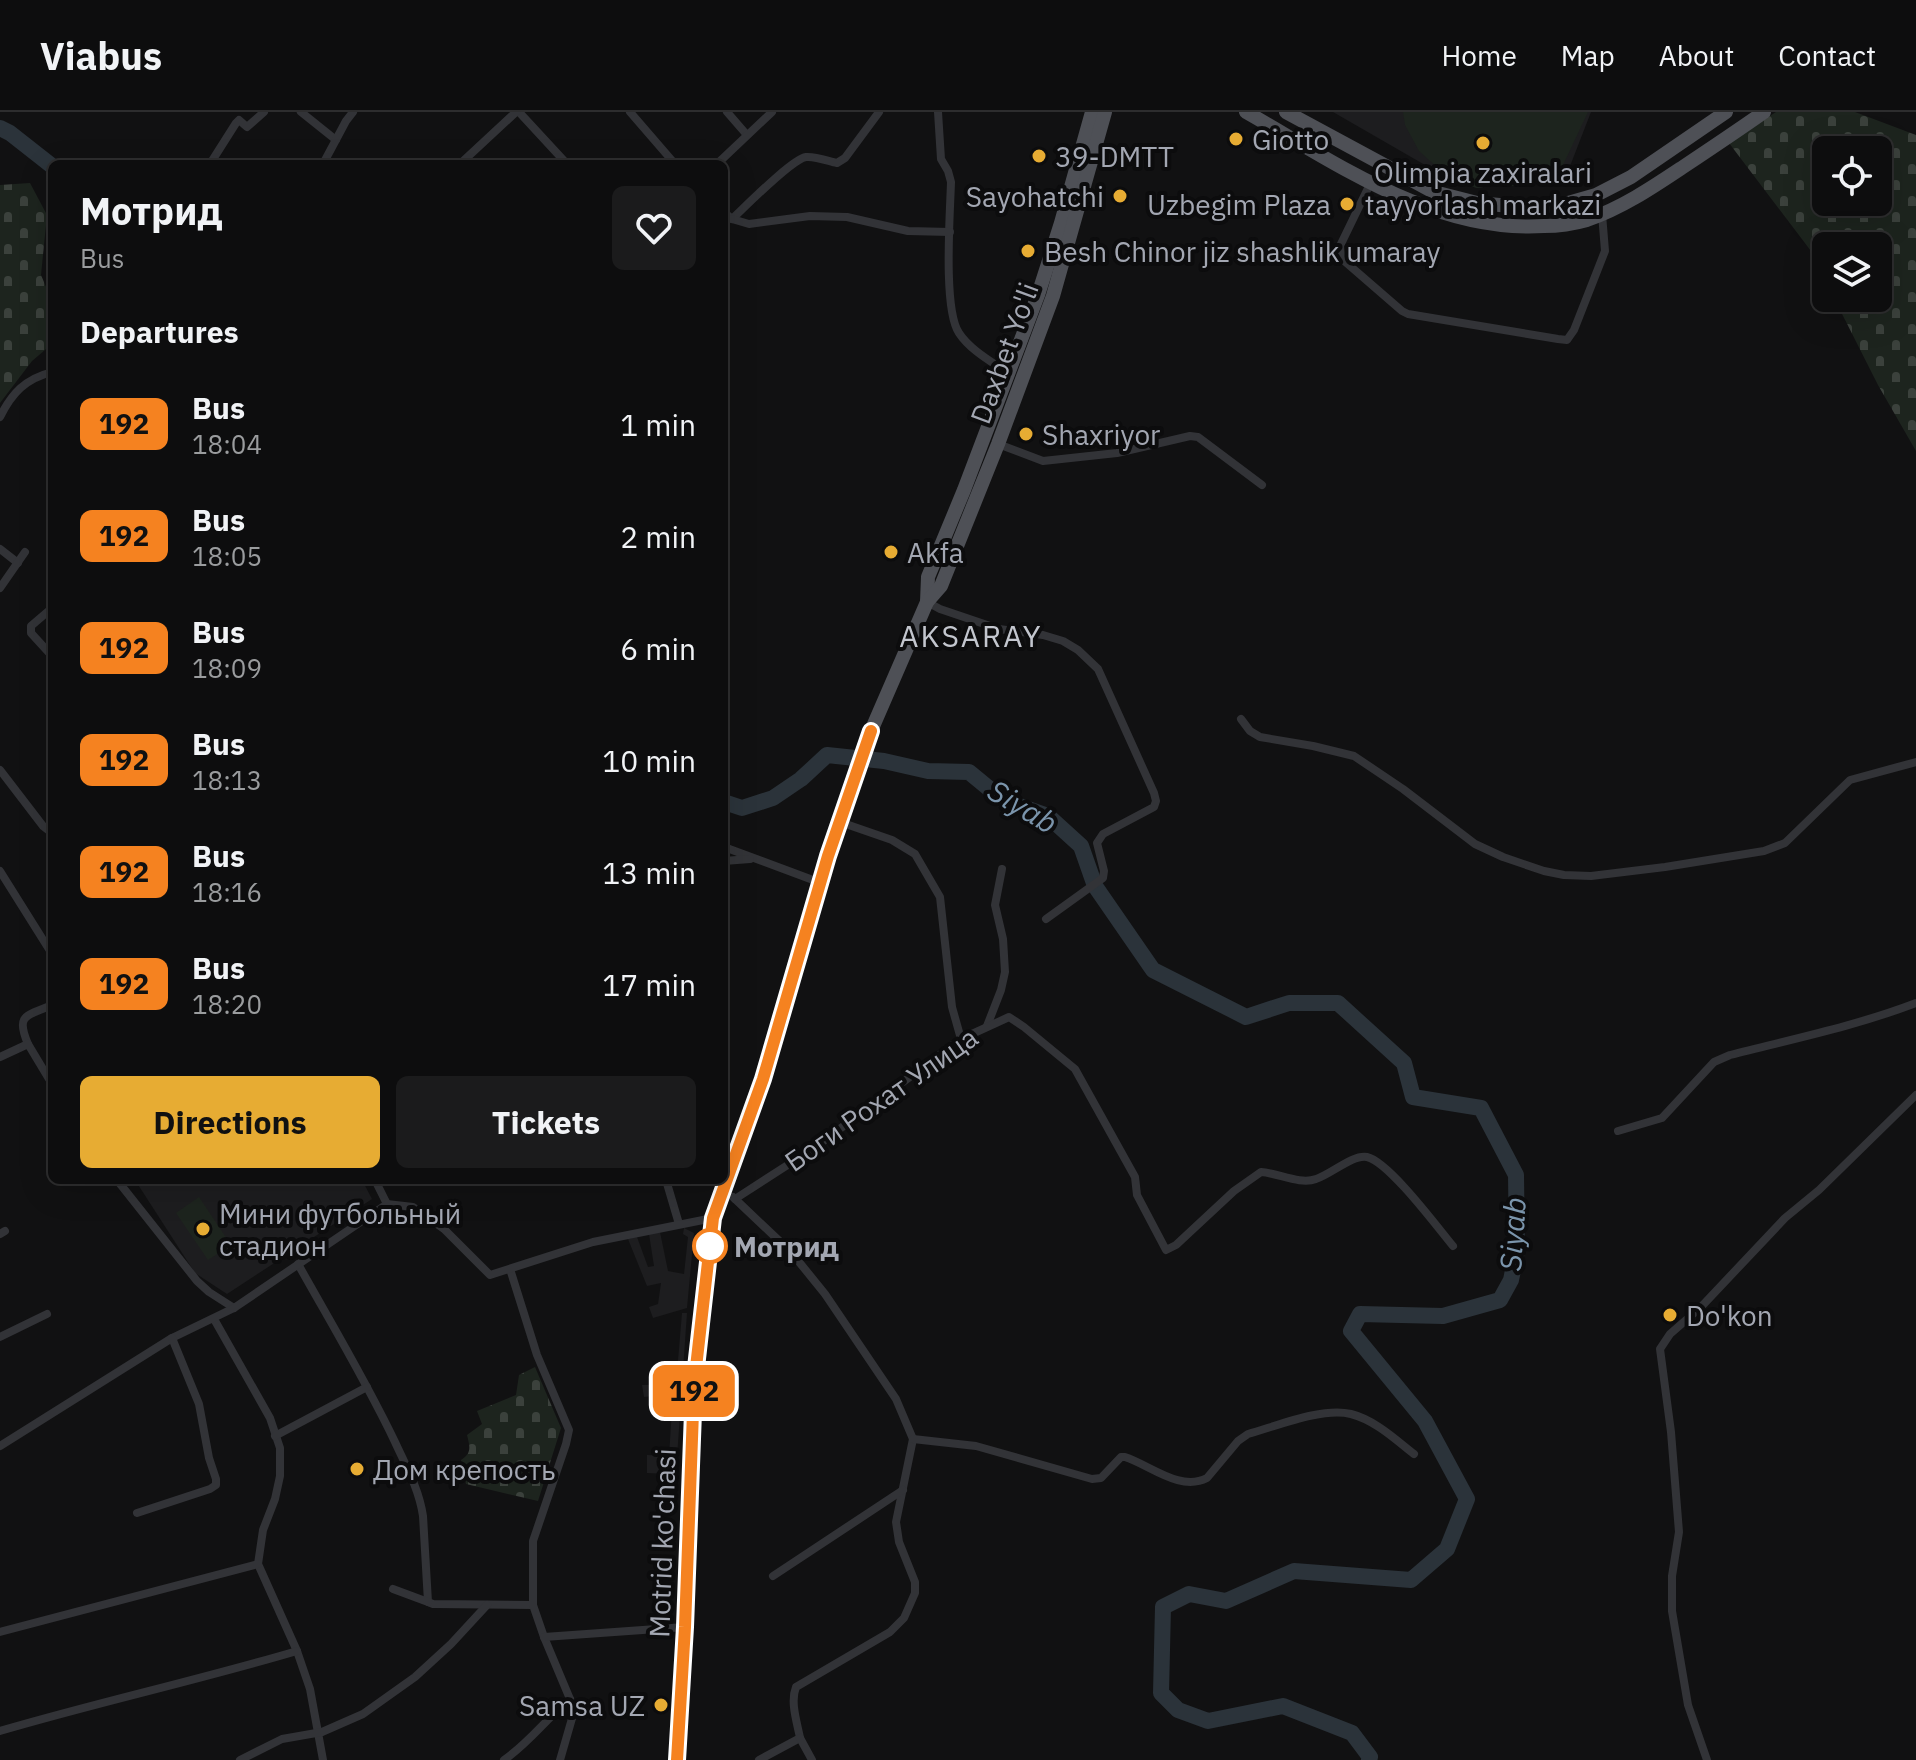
<!DOCTYPE html>
<html lang="en">
<head>
<meta charset="utf-8">
<style>
	:root { --surface:#0d0d0e; --page:#1b1b1c; --text:#f1f3f6; --muted:#9a9c9e; --line:#2d2d2e; --accent:#e7ac33 }
	body { margin:0; font-family:"IBM Plex Sans",sans-serif; background:var(--page); color:var(--text); height:100vh; display:flex; flex-direction:column; font-size:30px; white-space:nowrap }
	* { box-sizing:border-box; margin:0 }
	p { font-size:26px; color:var(--muted) }
	.icon { flex:none; width:44px; height:44px; fill:none; stroke:currentColor; stroke-width:2; stroke-linecap:round; stroke-linejoin:round }
	.map { position:relative; flex:1; overflow:hidden }
	.details { position:absolute; left:48px; top:48px; width:680px; height:1024px; display:flex; flex-direction:column; background:var(--surface); border-radius:12px; box-shadow:0 8px 32px #0002,0 0 0 2px var(--line) }
	.details>* { flex:none }
	.badge { padding:0 16px; border-radius:12px; font-size:28px; line-height:52px }
	.fabs { position:absolute; left:1812px; top:24px; display:grid; gap:16px }
	.fabs a { display:grid; place-items:center; width:80px; height:80px; border-radius:12px; background:var(--surface); box-shadow:0 8px 32px #0002,0 0 0 2px var(--line); font-size:40px }
	.map>.badge { position:absolute; translate:-50% -50%; box-shadow:0 0 0 4px #fff }
	h2 { padding:0 32px; font-size:30px; line-height:72px }
	.round { display:grid; place-items:center; flex:none; width:84px; height:84px; border-radius:12px; background:var(--page) }
	.overview { display:flex; align-items:center; justify-content:space-between; height:136px; padding:0 32px }
	h1 { font-size:38px; font-weight:800; line-height:60px }
	.primary-button { display:flex; gap:16px; margin-top:auto; padding:16px 32px }
	.primary-button a { flex:1; height:92px; border-radius:12px; background:var(--accent); color:#111; font-size:32px; font-weight:800; line-height:92px; text-align:center }
	.primary-button a+a { background:var(--page); color:var(--text) }
	ul { padding:0; list-style:none }
	li { display:flex; align-items:center; gap:24px; height:112px; padding:0 32px }
	li div { flex:1 }
	li b { display:block; font-size:30px }
	li em { font-style:normal }
	li .badge { min-width:88px; font-weight:700; text-align:center }
	header { display:flex; align-items:center; gap:48px; box-sizing:border-box; height:112px; padding:0 40px; background:var(--surface); border-bottom:2px solid var(--line) }
	header strong { font-size:38px }
	nav { display:flex; gap:44px; margin-inline-start:auto; font-size:28px }
	.map>svg:first-child { display:block }
	.built { fill:#1d1d1f }
	.cemetery { fill:url(#cemetery-stones); fill-rule:evenodd }
	.green { fill:#1d241e }
	.lines { fill:none; stroke-linecap:round; stroke-linejoin:round }
	.river { stroke:#2b333a; stroke-width:16 }
	.minor { stroke:#323337; stroke-width:8 }
	.primary { stroke:#4e5056; stroke-width:14 }
	.line-casing { stroke:#fff; stroke-width:18 }
	.line { stroke:#f58220; stroke-width:12 }
	.poi-dot { fill:#e7ac33; stroke:#0c0c0d; stroke-width:3 }
	.stop-dot { fill:#fff; stroke:#f58220; stroke-width:4 }
	.labels { text-anchor:middle; dominant-baseline:central; stroke-width:8; stroke-linejoin:round; paint-order:stroke }
	.poi-label { font-size:28px; fill:#a3a7b2; stroke:#0c0c0d; text-anchor:start }
	.street-label { font-size:28px; fill:#a3a7b2; stroke:#0c0c0d }
	.stop-label { font-size:28px; font-weight:bold; fill:#a3a7b2; stroke:#0c0c0d; text-anchor:start }
	.neighbourhood-label { font-size:30px; letter-spacing:2px; fill:#c3c6ce; stroke:#0c0c0d }
	.water-label { font-size:30px; font-style:italic; fill:#7b95ac; stroke:#0c0c0d }
</style>
</head>
<body>
<header>
<strong>Viabus</strong>
<nav><a>Home</a><a>Map</a><a>About</a><a>Contact</a></nav>
</header>
<div class="map">
<svg width="1916" height="1648" viewBox="0 0 1916 1648">
	<defs>
		<pattern id="cemetery-stones" width="16" height="16" patternUnits="userSpaceOnUse" patternTransform="scale(2)"><rect width="16" height="16" fill="#1d241e"/><path d="M2 7V4a2 2 0 0 1 4 0v3zM10 15v-3a2 2 0 0 1 4 0v3z" fill="#3b413c"/></pattern>
	</defs>
	<rect width="100%" height="100%" fill="#111112"/>
	<!-- built -->
	<g class="built">
		<path d="M1333,0h258l-24,62 -90,14 -26,-8z"/>
		<path d="M135,1068h227l10,19 -145,95 -32,-21z"/>
		<path d="M684,1116l10,5 -7,75 -34,10 -4,-11 9,-3 3,-21 -14,3 -19,-47 9,-2 11,30 6,-1 -5,-32 11,-2 8,39 16,3 4,-37 -5,-3z"/>
		<path d="M682,1201h5l-13,188h-7l1,-27 -21,-1v-18l22,1 4,-62 -29,3 -2,-12 34,-1z"/>
	</g>
	<!-- cemetery -->
	<g class="cemetery">
		<path d="M1776,0h79l61,23v316l-38,-66 -44,-87h44v-52h-52v34l-12,-25 -85,-112zM1826,38h52v52h-52z"/>
		<path d="M30,71l17,32 -6,60 11,26v43l-20,17 -32,42v-218z"/>
		<path d="M535,1255l26,61 -23,73 -72,-17 -5,-24c11,-7 9,-13 6,-25l15,-11 -5,-13 39,-16 3,-20z"/>
	</g>
	<!-- green -->
	<g class="green">
		<path d="M1403,0h185l-25,53 -23,15 -28,6 -9,-2 -26,4 -26,-8 -32,-29 -14,-26z"/>
		<path d="M199,1085l32,48 -23,15 -32,-47z"/>
	</g>
	<g class="lines">
		<!-- river -->
		<g class="river">
			<path d="M0,16l10,5 42,33"/>
			<path d="M724,690l18,6 31,-10 28,-19 26,-24 57,6 44,10 41,1 34,28 45,16 33,30 14,40 58,84 93,47 43,-14h49l66,60 9,34 68,11 35,67 1,76 -6,29 -11,20 -57,16 -83,-2 -9,17 74,90 42,78 -20,50 -36,31 -117,-9 -68,30 -37,-7 -26,13 -2,86 17,17 30,11 75,-15 69,27 18,24 -1,3"/>
		</g>
		<!-- minor -->
		<g class="minor">
			<path d="M301,0l35,28"/>
			<path d="M519,0l48,52"/>
			<path d="M630,0l45,52"/>
			<path d="M727,0l20,23"/>
			<path d="M938,0l3,47 7,12 3,11c-1,33 -8,127 8,151 11,17 33,29 49,40"/>
			<path d="M210,52l26,-41 3,-3 8,7 17,-15"/>
			<path d="M323,52l23,-43 7,-9"/>
			<path d="M460,52l56,-52"/>
			<path d="M717,52l55,-52"/>
			<path d="M1371,70l-31,64 2,13 60,52 6,3 150,25 9,1 7,-10 31,-79 -3,-37"/>
			<path d="M724,100l8,7c13,-12 60,-60 74,-62 9,-1 22,4 31,6l8,-5 34,-46"/>
			<path d="M732,107l17,5 61,-8 37,1 61,14 42,1"/>
			<path d="M0,305c12,-24 25,-38 52,-45"/>
			<path d="M998,332l45,17 74,-8 73,-17 8,1 64,48"/>
			<path d="M0,437l18,14"/>
			<path d="M0,476l25,-36"/>
			<path d="M927,490l13,7 59,20 44,6 20,6 15,9 20,19 56,124 2,8 -2,6 -51,27 -6,9 7,28 -1,7 -57,41"/>
			<path d="M52,496l-21,18v7l21,23"/>
			<path d="M1241,607l9,12 10,6 53,9 41,10 49,33 72,55 28,13 41,14 20,4 27,1 74,-9 99,-16 21,-8 65,-63 66,-18"/>
			<path d="M0,658l43,56 9,7"/>
			<path d="M840,710l52,18 23,14 25,43 12,110 9,32"/>
			<path d="M724,735l97,36"/>
			<path d="M724,749l26,-2"/>
			<path d="M0,759l52,83"/>
			<path d="M987,914l14,-36 4,-18 -2,-33 -8,-34 7,-36"/>
			<path d="M28,932c-13,-30 -1,-28 24,-39"/>
			<path d="M0,945l28,-13 24,40"/>
			<path d="M1618,1019l44,-13 52,-56 16,-7c62,-16 126,-29 186,-52"/>
			<path d="M117,1068l80,101 12,11 25,16"/>
			<path d="M375,1068l12,24"/>
			<path d="M666,1068l13,44"/>
			<path d="M733,1085l58,55 34,42 71,105 17,40 -17,83 3,20 16,40v11l-11,25 -14,14 -94,55c-6,15 1,35 4,51l-41,22"/>
			<path d="M735,1087l79,-51 147,-109 48,-22 15,10 51,42 60,108 2,18 29,55 10,-5 58,-54 27,-19c17,1 39,13 55,7 14,-4 37,-25 51,-22 22,5 71,71 86,89"/>
			<path d="M0,1122l5,-3"/>
			<path d="M298,1152c33,59 68,117 97,178 11,24 24,47 28,74l5,86 5,2 100,1"/>
			<path d="M510,1157l27,86 32,75 -3,14 -33,97v64l11,32 26,62 3,16 -13,45"/>
			<path d="M214,1207l56,99 10,30v28l-5,23 -12,31 -5,34 39,87 13,38 13,71"/>
			<path d="M0,1225l47,-23"/>
			<path d="M275,1324l92,-49"/>
			<path d="M913,1327l63,7 116,33 9,-1 20,-21h4c25,8 55,35 82,21l31,-37 10,-7c29,-8 74,-27 103,-20 24,6 45,26 63,40"/>
			<path d="M0,1334l172,-108 62,-30 153,-104 26,3 31,22 46,46 103,-33 120,-24"/>
			<path d="M137,1401l73,-24 6,-4v-6l-7,-21 -10,-54 -27,-66"/>
			<path d="M773,1464l130,-86"/>
			<path d="M393,1477l35,13"/>
			<path d="M0,1520l258,-68"/>
			<path d="M544,1525l141,-10"/>
			<path d="M0,1619c99,-29 199,-51 297,-80"/>
			<path d="M800,1626l12,22"/>
			<path d="M240,1648l42,-21 40,-7 41,-18 52,-37 36,-33 36,-39"/>
			<path d="M504,1648c25,-17 43,-42 66,-61"/>
			<path d="M1707,1648l-19,-55 -16,-94v-35l7,-44 -8,-100 -11,-83 10,-15 31,-27 84,-89 34,-28 97,-95"/>
		</g>
		<!-- primary -->
		<g class="primary">
			<path d="M1246,0c92,52 188,121 298,114 15,0 29,-2 43,-6 35,-12 66,-33 96,-53 27,-18 54,-36 81,-55"/>
			<path d="M1286,0l148,80 43,11 45,4 39,-2 35,-10 35,-18 95,-65"/>
			<path d="M927,490l1,-25 36,-87 74,-195 23,-72 31,-111"/>
			<path d="M677,1648l8,-133 9,-242 19,-167 50,-139 65,-223 43,-125 56,-129 14,-16 57,-142 55,-148 52,-184"/>
		</g>
	</g>
	<g class="lines">
		<defs>
			<path id="line" d="M677,1648l8,-133 9,-242 19,-167 50,-139 65,-223 43,-125"/>
		</defs>
		<!-- line casing -->
		<use href="#line" class="line-casing"/>
		<!-- line -->
		<use href="#line" class="line"/>
	</g>
	<!-- markers -->
	<g class="poi-dot">
		<circle cx="1236" cy="27" r="8"/>
		<circle cx="1483" cy="31" r="8"/>
		<circle cx="1039" cy="44" r="8"/>
		<circle cx="1120" cy="84" r="8"/>
		<circle cx="1347" cy="92" r="8"/>
		<circle cx="1028" cy="139" r="8"/>
		<circle cx="1026" cy="322" r="8"/>
		<circle cx="891" cy="440" r="8"/>
		<circle cx="203" cy="1117" r="8"/>
		<circle cx="1670" cy="1203" r="8"/>
		<circle cx="357" cy="1357" r="8"/>
		<circle cx="661" cy="1593" r="8"/>
	</g>
	<circle class="stop-dot" cx="710" cy="1134" r="16"/>
	<g class="labels">
		<!-- poi labels -->
		<g class="poi-label">
			<text x="1252" y="27">Giotto</text>
			<text x="1055" y="44">39-DMTT</text>
			<text x="1483" y="60" text-anchor="middle">Olimpia zaxiralari<tspan x="1483" dy="32">tayyorlash markazi</tspan></text>
			<text x="1104" y="84" text-anchor="end">Sayohatchi</text>
			<text x="1331" y="92" text-anchor="end">Uzbegim Plaza</text>
			<text x="1044" y="139">Besh Chinor jiz shashlik umaray</text>
			<text x="1042" y="322">Shaxriyor</text>
			<text x="907" y="440">Akfa</text>
			<text x="219" y="1101">Мини футбольный<tspan x="219" dy="32">стадион</tspan></text>
			<text x="1686" y="1203">Do'kon</text>
			<text x="373" y="1357">Дом крепость</text>
			<text x="645" y="1593" text-anchor="end">Samsa UZ</text>
		</g>
		<!-- street labels -->
		<g class="street-label">
			<text transform="translate(1004 241) rotate(-70)">Daxbet Yo'li</text>
			<text transform="translate(881 987) rotate(-35)">Боги Рохат Улица</text>
			<text transform="translate(662 1431) rotate(-88)">Motrid ko'chasi</text>
		</g>
		<!-- stop labels -->
		<g class="stop-label">
			<text x="734" y="1134">Мотрид</text>
		</g>
		<!-- neighbourhood labels -->
		<g class="neighbourhood-label">
			<text x="971" y="523">AKSARAY</text>
		</g>
		<!-- water labels -->
		<g class="water-label">
			<text transform="translate(1023 694) rotate(31)">Siyab</text>
			<text transform="translate(1512 1122) rotate(-86)">Siyab</text>
		</g>
	</g>
</svg>
<div class="fabs">
<a><svg class="icon" aria-label="locate" viewBox="0 0 24 24"><circle cx="12" cy="12" r="6"/><path d="M12 2v4M12 18v4M2 12h4M18 12h4"/></svg></a>
<a><svg class="icon" aria-label="layers" viewBox="0 0 24 24"><path d="M12 4l9 5-9 5-9-5zM3 14l9 5 9-5"/></svg></a>
</div>
<b class="badge" style="left:694px;top:1279px;background:#f58220;color:#111">192</b>
<section class="details">
<div class="overview"><div><h1>Мотрид</h1><p>Bus</p></div><a class="round"><svg class="icon" aria-label="heart" viewBox="0 0 24 24"><path d="M12 20l-8-8c-3-5 5-10 8-4 3-6 11-1 8 4z"/></svg></a></div>
<h2>Departures</h2>
<ul>
<li><span class="badge" style="background:#f58220;color:#111">192</span><div><b>Bus</b><p>18:04</p></div><em>1 min</em></li>
<li><span class="badge" style="background:#f58220;color:#111">192</span><div><b>Bus</b><p>18:05</p></div><em>2 min</em></li>
<li><span class="badge" style="background:#f58220;color:#111">192</span><div><b>Bus</b><p>18:09</p></div><em>6 min</em></li>
<li><span class="badge" style="background:#f58220;color:#111">192</span><div><b>Bus</b><p>18:13</p></div><em>10 min</em></li>
<li><span class="badge" style="background:#f58220;color:#111">192</span><div><b>Bus</b><p>18:16</p></div><em>13 min</em></li>
<li><span class="badge" style="background:#f58220;color:#111">192</span><div><b>Bus</b><p>18:20</p></div><em>17 min</em></li>
</ul>
<div class="primary-button"><a>Directions</a><a>Tickets</a></div>
</section>
</div>
</body>
</html>
